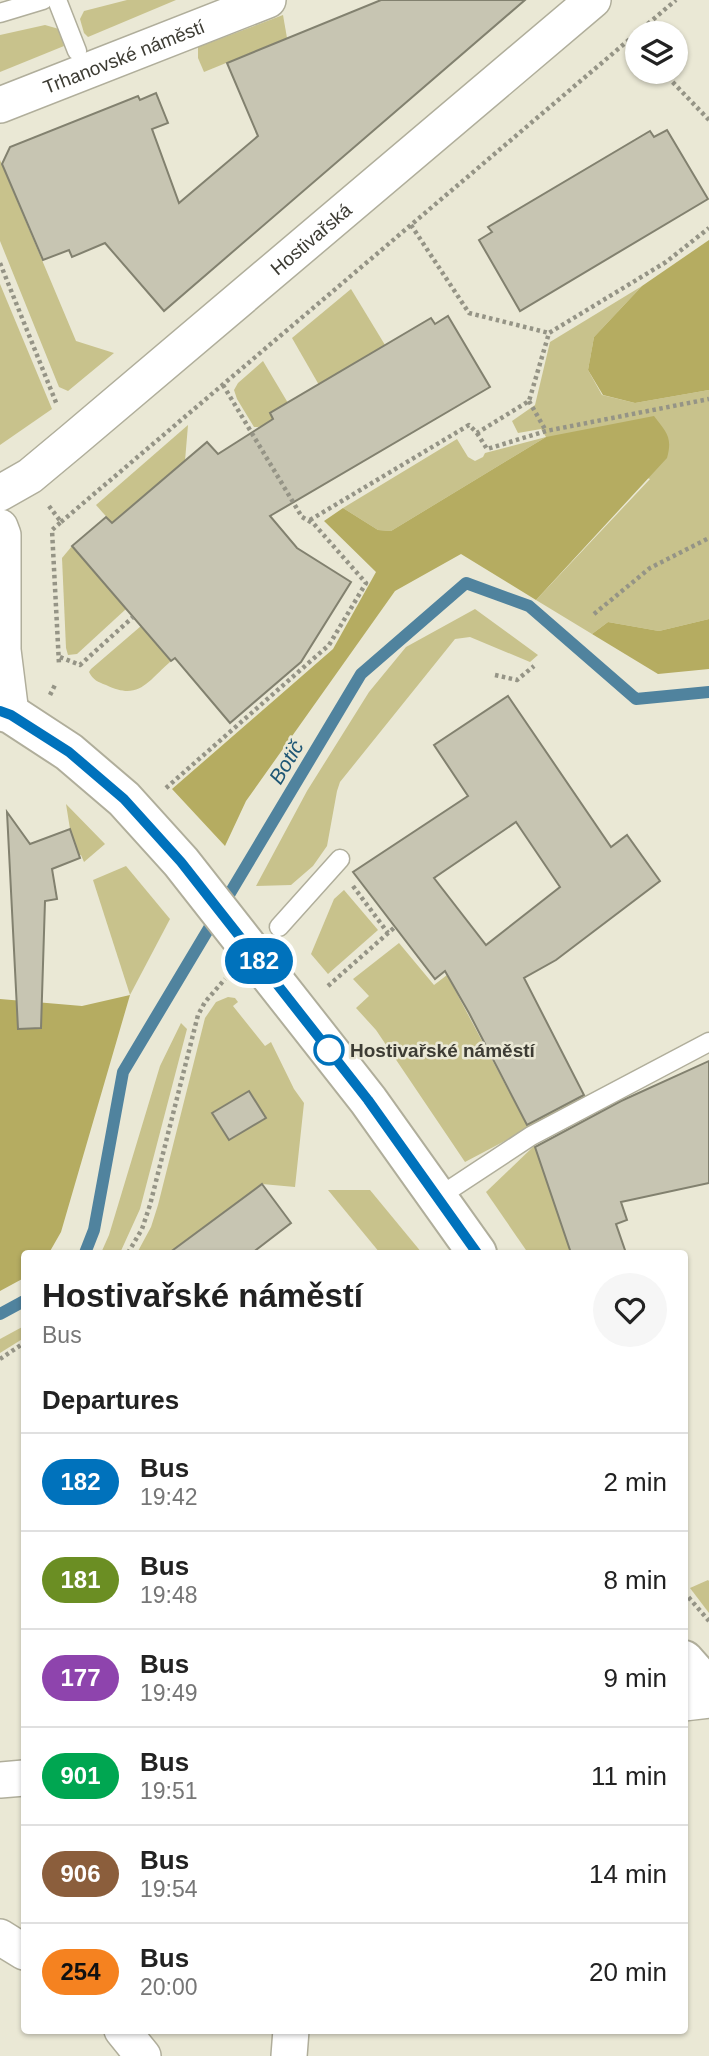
<!DOCTYPE html>
<html lang="en">
<head>
<meta charset="utf-8">
<style>
	:root { --surface:#fff; --page:#f6f6f6; --text:#222; --muted:#767676; --line:#e0e0e0 }
	body { margin:0; font-family:Helvetica,sans-serif; background:var(--page); color:var(--text); height:100vh; display:flex; flex-direction:column; font-size:26px; white-space:nowrap }
	* { box-sizing:border-box; margin:0 }
	p { font-size:23px; color:var(--muted) }
	.icon { flex:none; width:38px; height:38px; fill:none; stroke:currentColor; stroke-width:2; stroke-linecap:round; stroke-linejoin:round }
	.map { position:relative; flex:1; overflow:hidden }
	.side { position:absolute; left:21px; top:1250px; width:667px; height:784px; display:flex; flex-direction:column; background:var(--surface); border-radius:7px; box-shadow:0 2px 5px #0004 }
	.side>* { flex:none }
	.badge { padding:0 14px; border-radius:23px; font-size:24px; line-height:46px }
	.buttons { position:absolute; left:625px; top:21px; display:grid; gap:14px }
	.buttons a { display:grid; place-items:center; width:63px; height:63px; border-radius:50%; background:var(--surface); box-shadow:0 2px 5px #0004; font-size:35px }
	.map>.badge { position:absolute; translate:-50% -50%; box-shadow:0 0 0 4px #fff }
	h2 { padding:0 21px; font-size:26px; line-height:63px }
	.round { display:grid; place-items:center; flex:none; width:74px; height:74px; border-radius:37px; background:var(--page) }
	.summary { display:flex; align-items:center; justify-content:space-between; height:119px; padding:0 21px }
	h1 { font-size:33px; font-weight:800; line-height:52px }
	ul { padding:0; list-style:none }
	li { display:flex; align-items:center; gap:21px; height:98px; padding:0 21px; border-top:2px solid var(--line) }
	li div { flex:1 }
	li b { display:block; font-size:26px }
	li em { font-style:normal }
	li .badge { min-width:77px; font-weight:700; text-align:center }
	.map>svg:first-child { display:block }
	.green { fill:#c8c28c; fill-rule:evenodd }
	.forest { fill:#b5ac61 }
	.lines { fill:none; stroke-linecap:round; stroke-linejoin:round }
	.stream { stroke:#50839e; stroke-width:12 }
	.building { fill:#c7c5b2; stroke:#82816f; stroke-width:2; fill-rule:evenodd }
	.service-casing { stroke:#b0ae9b; stroke-width:21 }
	.minor-casing { stroke:#b0ae9b; stroke-width:38 }
	.secondary-casing { stroke:#b0ae9b; stroke-width:42 }
	.path { stroke:#959486; stroke-width:4.5; stroke-dasharray:3.5 3.5; stroke-linecap:butt }
	.service { stroke:#fff; stroke-width:18 }
	.minor { stroke:#fff; stroke-width:35 }
	.secondary { stroke:#fff; stroke-width:38 }
	.line-casing { stroke:#fff; stroke-width:16 }
	.line { stroke:#0072bc; stroke-width:10 }
	.stop-dot { fill:#fff; stroke:#0072bc; stroke-width:3.5 }
	.labels { text-anchor:middle; dominant-baseline:central; stroke-width:5; stroke-linejoin:round; paint-order:stroke }
	.street-label { font-size:19px; fill:#3d3c34; stroke:#eae8d5 }
	.stop-label { font-size:19px; font-weight:bold; fill:#3d3c34; stroke:#eae8d5; text-anchor:start }
	.water-label { font-size:21px; font-style:italic; fill:#1f5775; stroke:#eae8d5 }
</style>
</head>
<body>
<div class="map">
<svg width="709" height="2056" viewBox="0 0 709 2056">
	<rect width="100%" height="100%" fill="#eae8d5"/>
	<!-- green -->
	<g class="green">
		<path d="M127,0h49l-88,37 -4,-4 -4,-14 4,-8z"/>
		<path d="M283,15l4,23 -83,34 -6,-14v-11z"/>
		<path d="M45,25l14,4 5,17 -64,26v-37z"/>
		<path d="M0,160l76,181 38,12 -46,38 -9,-4 -59,-146z"/>
		<path d="M0,284l52,125 -52,36z"/>
		<path d="M642,286l-48,51 -6,33 14,25 33,8 74,-13v229l-50,12 -51,-9 -16,12 -56,-34 114,-121 -104,-42 -155,94 -13,-1 -35,-22 114,-69 11,18 7,4 8,-4 2,-4 61,-16 -5,-8 -23,4 -6,-12 23,-16 15,-63z"/>
		<path d="M351,289l34,56 -66,40 -27,-47z"/>
		<path d="M263,361l25,42c-9,10 -19,25 -34,24l-17,-28 -3,-9 4,-7z"/>
		<path d="M188,425l-3,36 -73,62 -16,-18z"/>
		<path d="M72,546l54,63 -49,45 -9,1 -2,-7 -4,-90z"/>
		<path d="M475,609l63,46 -8,7 -60,-25 -15,2 -115,143 -3,9 -10,55 -14,20 -22,19 -35,1 51,-95 62,-99 37,-45z"/>
		<path d="M141,626l30,35c-24,21 -32,40 -65,24 -8,-3 -13,-5 -17,-13l2,-3z"/>
		<path d="M66,804l39,40 -21,18 -3,-7h-2l-9,-26z"/>
		<path d="M126,866l44,53 -40,76 -37,-115z"/>
		<path d="M344,890l34,40 -50,44 -17,-20 23,-55z"/>
		<path d="M399,943l35,42 13,-10 76,143 58,-29 5,9 -121,64 -89,-132 -20,-22 13,-12 -16,-17z"/>
		<path d="M228,997l7,1 3,4 -5,4 32,40 6,-4 23,47 10,14 -9,84 -33,-3 -93,69h-32l14,-26 7,-22 47,-187 11,-16zM249,1091l16,27 -36,22 -16,-28z"/>
		<path d="M181,1023l6,6 -47,180 -20,44h-19l8,-18 51,-169z"/>
		<path d="M535,1145l36,108h-43l-42,-61z"/>
		<path d="M328,1190h42l52,63h-42z"/>
		<path d="M24,1326v12l-24,15v-14z"/>
		<path d="M708,1580l1,1v32l-19,-25z"/>
	</g>
	<!-- forest -->
	<g class="forest">
		<path d="M709,240v150l-74,13 -32,-8 -15,-25 6,-33 48,-51z"/>
		<path d="M654,416c12,16 19,21 13,42l-131,142 -75,-46 -66,37 -149,210 -21,45 -53,-57 161,-140 43,-77 -52,-51 19,-13 35,22 13,1 155,-94z"/>
		<path d="M709,619v50l-51,5 -66,-40 16,-12 51,9z"/>
		<path d="M130,995l-69,237 -12,21h-25v25l-24,13v-292l82,7z"/>
	</g>
	<g class="lines">
		<!-- stream -->
		<g class="stream">
			<path d="M85,1253l9,-23 29,-158 238,-398 105,-91 63,23 107,93 73,-7"/>
			<path d="M0,1314l24,-13"/>
		</g>
	</g>
	<!-- building -->
	<g class="building">
		<path d="M381,0h144l-361,311 -59,-68 -33,14 -3,-7 -26,10 -41,-96 8,-17 128,-51 2,4 16,-7 12,30 -16,6 27,74 79,-67 -31,-73z"/>
		<path d="M667,130l41,69 -188,112 -41,-71 13,-8 -4,-5 162,-96 4,6z"/>
		<path d="M448,316l42,71 -220,129 27,32 54,34 -50,80 -71,61 -55,-65 -4,3 -99,-115 34,-29 6,6 95,-81 11,12 55,-35 -3,-6 161,-95 4,6z"/>
		<path d="M508,696l103,151 16,-12 33,46 -104,79 -32,18 60,117 -57,30 -58,-112 -24,-42 -10,8 -82,-107 115,-76 -34,-51zM516,822l44,65 -74,58 -52,-67z"/>
		<path d="M7,812l23,32 40,-15 10,29 -28,11 5,30 -12,2 -4,127 -23,1z"/>
		<path d="M709,1061v122l-88,19 6,18 -11,4 10,29h-55l-36,-106 86,-46z"/>
		<path d="M249,1091l17,27 -37,22 -17,-27z"/>
		<path d="M262,1184l29,39 -39,30h-83z"/>
	</g>
	<g class="lines">
		<defs>
			<g id="service">
				<path d="M57,0l20,51"/>
				<path d="M0,13l43,-13"/>
				<path d="M279,927l61,-68"/>
				<path d="M437,1198l94,-62 178,-94"/>
			</g>
			<g id="minor">
				<path id="s1" d="M0,105l268,-105"/>
				<path id="s2" d="M0,493l30,-17 42,-35 521,-441"/>
				<path d="M0,527l3,8v115l8,64"/>
				<path d="M684,1703l25,-3"/>
				<path d="M0,1780l24,-2"/>
				<path d="M0,1937l24,15"/>
				<path d="M122,2030l21,26"/>
				<path d="M289,2056l2,-26"/>
			</g>
			<g id="secondary">
				<path d="M0,711l11,3 58,38 55,47 57,63 187,238 109,153"/>
				<path d="M684,1660l25,28"/>
			</g>
		</defs>
		<!-- service casing -->
		<use href="#service" class="service-casing"/>
		<!-- minor casing -->
		<use href="#minor" class="minor-casing"/>
		<!-- secondary casing -->
		<use href="#secondary" class="secondary-casing"/>
		<!-- path -->
		<g class="path">
			<path d="M637,33l39,-33"/>
			<path d="M663,72l46,48"/>
			<path d="M411,225l58,88 80,20"/>
			<path d="M0,263l57,142"/>
			<path d="M529,401l17,30"/>
			<path d="M477,433l10,16 59,-18 163,-32"/>
			<path d="M49,506l12,16 -9,8 7,134"/>
			<path d="M310,520l159,-95 8,8 52,-32 20,-68 117,-71 43,-34"/>
			<path d="M61,522l576,-489"/>
			<path d="M594,614l56,-46 59,-30"/>
			<path d="M60,657l20,8 53,-48"/>
			<path d="M495,675l22,5 17,-14"/>
			<path d="M50,695l5,-10"/>
			<path d="M166,788l163,-143 37,-62 -52,-59 -12,-7 -79,-132"/>
			<path d="M353,886l35,47"/>
			<path d="M328,986l67,-59"/>
			<path d="M128,1253l14,-24 8,-24 48,-190 7,-13 20,-23"/>
			<path d="M0,1359l24,-16"/>
			<path d="M684,1592l25,29"/>
		</g>
		<!-- service -->
		<use href="#service" class="service"/>
		<!-- minor -->
		<use href="#minor" class="minor"/>
		<!-- secondary -->
		<use href="#secondary" class="secondary"/>
	</g>
	<g class="lines">
		<defs>
			<path id="line" d="M0,711l11,4 58,37 55,47 57,63 187,238 109,153"/>
		</defs>
		<!-- line casing -->
		<use href="#line" class="line-casing"/>
		<!-- line -->
		<use href="#line" class="line"/>
	</g>
	<!-- markers -->
	<circle class="stop-dot" cx="329" cy="1050" r="14"/>
	<g class="labels">
		<!-- street labels -->
		<g class="street-label">
			<text stroke="none"><textPath href="#s1" startOffset="133">Trhanovské náměstí</textPath></text>
			<text stroke="none"><textPath href="#s2" startOffset="402">Hostivařská</textPath></text>
		</g>
		<!-- stop labels -->
		<g class="stop-label">
			<text x="350" y="1050">Hostivařské náměstí</text>
		</g>
		<!-- water labels -->
		<g class="water-label">
			<text transform="translate(286 762) rotate(-59)">Botič</text>
		</g>
	</g>
</svg>
<div class="buttons">
<a><svg class="icon" aria-label="layers" viewBox="0 0 24 24"><path d="M12 4l9 5-9 5-9-5zM3 14l9 5 9-5"/></svg></a>
</div>
<b class="badge" style="left:259px;top:961px;background:#0072bc;color:#fff">182</b>
<section class="side">
<div class="summary"><div><h1>Hostivařské náměstí</h1><p>Bus</p></div><a class="round"><svg class="icon" aria-label="heart" viewBox="0 0 24 24"><path d="M12 20l-8-8c-3-5 5-10 8-4 3-6 11-1 8 4z"/></svg></a></div>
<h2>Departures</h2>
<ul>
<li><span class="badge" style="background:#0072bc;color:#fff">182</span><div><b>Bus</b><p>19:42</p></div><em>2 min</em></li>
<li><span class="badge" style="background:#6b8e23;color:#fff">181</span><div><b>Bus</b><p>19:48</p></div><em>8 min</em></li>
<li><span class="badge" style="background:#8e44ad;color:#fff">177</span><div><b>Bus</b><p>19:49</p></div><em>9 min</em></li>
<li><span class="badge" style="background:#00a651;color:#fff">901</span><div><b>Bus</b><p>19:51</p></div><em>11 min</em></li>
<li><span class="badge" style="background:#8b5e3c;color:#fff">906</span><div><b>Bus</b><p>19:54</p></div><em>14 min</em></li>
<li><span class="badge" style="background:#f58220;color:#111">254</span><div><b>Bus</b><p>20:00</p></div><em>20 min</em></li>
</ul>
</section>
</div>
</body>
</html>
